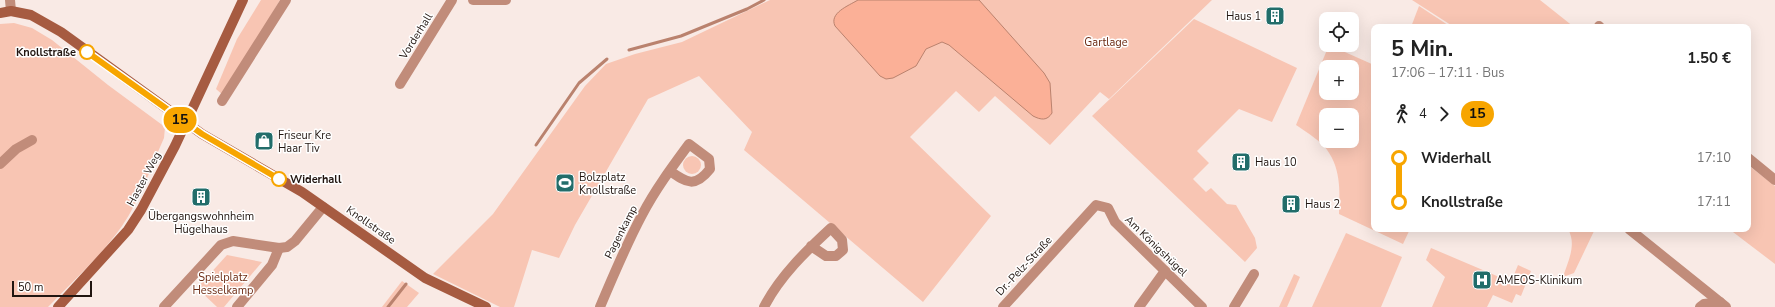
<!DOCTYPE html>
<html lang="de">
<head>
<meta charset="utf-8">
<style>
	:root { --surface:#fff; --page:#f6f6f6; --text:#222; --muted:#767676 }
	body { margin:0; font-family:"Nunito Sans",sans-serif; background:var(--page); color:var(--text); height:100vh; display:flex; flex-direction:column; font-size:15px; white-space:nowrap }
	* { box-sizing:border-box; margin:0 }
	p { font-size:13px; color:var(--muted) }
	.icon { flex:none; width:22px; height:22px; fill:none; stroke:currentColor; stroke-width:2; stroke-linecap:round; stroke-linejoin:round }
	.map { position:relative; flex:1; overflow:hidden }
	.drawer { position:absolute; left:1371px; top:24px; width:380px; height:208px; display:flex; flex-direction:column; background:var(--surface); border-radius:8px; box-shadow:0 4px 16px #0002 }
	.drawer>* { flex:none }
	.badge { padding:0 8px; border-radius:13px; font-size:14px; line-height:26px }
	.controls { position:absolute; left:1319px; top:12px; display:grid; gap:8px }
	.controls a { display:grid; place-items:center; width:40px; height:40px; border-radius:8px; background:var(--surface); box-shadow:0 4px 16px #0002; font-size:20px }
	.scale { position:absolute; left:12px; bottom:10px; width:80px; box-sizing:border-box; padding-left:4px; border:2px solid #211510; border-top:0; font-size:11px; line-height:14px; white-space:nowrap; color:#211510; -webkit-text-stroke:3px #fff; paint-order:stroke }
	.map>.badge { position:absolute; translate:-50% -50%; box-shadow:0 0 0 2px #fff }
	.legs { display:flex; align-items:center; gap:6px; height:44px; padding:0 20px; font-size:13px }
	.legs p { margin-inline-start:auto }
	.overview { display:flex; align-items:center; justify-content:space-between; height:68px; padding:0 20px }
	h1 { font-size:22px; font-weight:700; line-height:30px }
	ul { padding:0 20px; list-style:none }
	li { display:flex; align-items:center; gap:14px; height:44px; font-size:15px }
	li i { display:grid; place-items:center; width:6px; height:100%; margin:0 5px; background:currentColor }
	li i::after { content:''; width:10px; height:10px; margin:-5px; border:3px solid; border-radius:50%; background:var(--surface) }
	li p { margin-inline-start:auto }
	li:first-child i { background:linear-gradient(#0000 50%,currentColor 0) }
	li:last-child i { background:linear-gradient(currentColor 50%,#0000 0) }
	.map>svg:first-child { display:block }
	.green { fill:#f8c5b3; fill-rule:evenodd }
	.water { fill:#fbb097; stroke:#ba826e }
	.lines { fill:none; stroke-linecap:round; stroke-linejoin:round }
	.stream { stroke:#ba826e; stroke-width:3 }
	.street { stroke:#c18c7a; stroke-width:10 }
	.secondary { stroke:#a65b41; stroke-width:10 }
	.line-1-casing { stroke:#fff; stroke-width:9 }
	.line-1 { stroke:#f7a500; stroke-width:6 }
	.stop-1-dot { fill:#fff; stroke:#f7a500; stroke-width:2 }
	.labels { text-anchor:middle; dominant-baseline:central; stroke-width:3; stroke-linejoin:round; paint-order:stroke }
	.poi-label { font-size:11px; fill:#211510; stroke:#fff; text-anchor:start }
	.street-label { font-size:11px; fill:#211510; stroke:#fff }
	.park-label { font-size:11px; fill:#6c2a12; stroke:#fff }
	.stop-label { font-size:11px; font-weight:bold; fill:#211510; stroke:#fff; text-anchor:end }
</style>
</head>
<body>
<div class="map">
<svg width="1775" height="307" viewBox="0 0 1775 307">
	<rect width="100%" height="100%" fill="#f9eae5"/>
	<!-- green -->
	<g class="green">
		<path d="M261,0h19l-56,96 -8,-7 21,-50z"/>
		<path d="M770,0h442l-103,99 -9,-7 -50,53 -55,-49 -16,16 -23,-21 -46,46 81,79 -68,86 -179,-152 8,-18 -53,-56 -51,23 -73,126 -16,33 -27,-8 -18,57h-14l-67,-33 60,-60 92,-128 21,-22 29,-10 47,-12z"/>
		<path d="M1412,0h128l34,27h-120z"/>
		<path d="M1419,6l32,21h-40z"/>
		<path d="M1194,19l103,49 -25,54 -33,-13 -42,42 12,12 -16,16 13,13 5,-4 16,16 9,1 19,33 2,10 -12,14 -153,-146z"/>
		<path d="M14,23l18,5 20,12 56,45 57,42 -1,11c-13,29 -24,62 -42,88 -21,30 -49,55 -74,81h-48v-283z"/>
		<path d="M1329,45l45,20v164h36l-7,15 -64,-30c1,-25 2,-48 -15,-68 -8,-8 -19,-15 -28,-21zM1326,67h26v26h-26zM1326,115h26v26h-26z"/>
		<circle cx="692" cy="165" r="9"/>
		<path d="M1748,165l27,21v78l-46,-35h19z"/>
		<path d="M1568,229h27l-21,44 -11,4c5,-16 14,-32 5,-48z"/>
		<path d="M1346,233l56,24 -21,50h-69z"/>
		<path d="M1431,248l80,34 7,-17 13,6 -10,25 -5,-2 -4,9 -19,-8 -6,12h-55l13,-30 -19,-17z"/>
		<path d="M227,255l35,7 -38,45h-7l-20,-19z"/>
		<path d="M1294,274l6,3 -13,30h-8z"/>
		<path d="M402,281l17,12 -12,14h-25z"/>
	</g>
	<!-- water -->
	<path class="water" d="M858,0h121l65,73 6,10 2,30c-5,8 -11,7 -19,3l-84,-71 -7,-3 -16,7 -10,17 -23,12 -7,1 -6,-3 -45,-50c-6,-13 13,-20 23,-26z"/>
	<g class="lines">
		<!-- stream -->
		<g class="stream">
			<path d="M629,50l52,-14 66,-27 17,-9"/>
			<path d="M536,145l43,-62 28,-24"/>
			<path d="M388,307l18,-23"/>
		</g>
		<!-- street -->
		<g class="street">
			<path d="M10,0l1,11"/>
			<path d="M473,0h33"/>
			<path d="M1599,26l1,1"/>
			<path d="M400,84l52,-84"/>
			<path d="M222,101l64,-101"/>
			<path d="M1748,158l27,22"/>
			<path d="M0,164l16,-15 16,-9"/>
			<path d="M1629,229l97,78"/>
			<path d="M164,307l57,-62 12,-4 46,7 8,-1 8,-6 28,-34"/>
			<path d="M237,307l35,-42 7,-17"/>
			<path d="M600,307c13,-31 26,-62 42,-92 13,-25 30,-48 47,-71l20,15 1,10c-15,19 -23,14 -40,2"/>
			<path d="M764,307c16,-31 42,-56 67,-79l11,12 1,10 -7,6h-10l-15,-10"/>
			<path d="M1003,307l93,-102 12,3 7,14 87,85"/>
			<path d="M1139,307l26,-36"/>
			<path d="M1234,307l20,-33"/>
			<path d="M1700,307l4,-3 16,-2"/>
		</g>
		<!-- secondary -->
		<g class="secondary">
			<path d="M0,13l11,-2 20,4 30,17 141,102 100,58 123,86 61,29"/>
			<path d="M58,307l70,-77 13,-20 34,-64 68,-146"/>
		</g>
	</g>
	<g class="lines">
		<defs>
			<path id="line-1" d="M87,52l115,82 77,45"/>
		</defs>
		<!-- line-1 casing -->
		<use href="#line-1" class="line-1-casing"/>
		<!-- line-1 -->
		<use href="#line-1" class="line-1"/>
	</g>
	<!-- icons -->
	<defs>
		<symbol id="building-square" viewBox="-11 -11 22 22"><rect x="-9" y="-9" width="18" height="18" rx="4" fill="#226d6a" stroke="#fff"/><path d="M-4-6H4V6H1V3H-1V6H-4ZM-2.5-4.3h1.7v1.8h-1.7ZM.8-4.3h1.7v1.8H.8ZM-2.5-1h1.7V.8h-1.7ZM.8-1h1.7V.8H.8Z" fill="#fff"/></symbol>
		<symbol id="shop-square" viewBox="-11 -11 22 22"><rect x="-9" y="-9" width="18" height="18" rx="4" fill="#226d6a" stroke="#fff"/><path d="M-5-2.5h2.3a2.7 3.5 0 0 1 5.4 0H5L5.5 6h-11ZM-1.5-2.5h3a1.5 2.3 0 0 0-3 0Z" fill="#fff"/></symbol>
		<symbol id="stadium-square" viewBox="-11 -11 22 22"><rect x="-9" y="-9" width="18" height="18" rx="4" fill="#226d6a" stroke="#fff"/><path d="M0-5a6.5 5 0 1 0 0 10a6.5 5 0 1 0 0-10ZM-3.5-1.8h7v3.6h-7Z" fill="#fff"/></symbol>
		<symbol id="hospital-square" viewBox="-11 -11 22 22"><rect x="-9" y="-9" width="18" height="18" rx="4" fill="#226d6a" stroke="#fff"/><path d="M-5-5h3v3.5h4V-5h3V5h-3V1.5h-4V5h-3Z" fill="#fff"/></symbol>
	</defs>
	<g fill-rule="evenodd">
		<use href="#building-square" x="1264" y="5" width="22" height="22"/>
		<use href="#shop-square" x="253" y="130" width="22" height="22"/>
		<use href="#building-square" x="1230" y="151" width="22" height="22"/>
		<use href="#stadium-square" x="554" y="172" width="22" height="22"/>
		<use href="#building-square" x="190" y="186" width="22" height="22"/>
		<use href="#building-square" x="1280" y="193" width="22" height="22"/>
		<use href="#hospital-square" x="1471" y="269" width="22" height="22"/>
	</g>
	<!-- markers -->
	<g class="stop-1-dot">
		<circle cx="87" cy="52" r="7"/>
		<circle cx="279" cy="179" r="7"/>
	</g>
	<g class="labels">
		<!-- poi labels -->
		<g class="poi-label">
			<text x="1261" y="16" text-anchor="end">Haus 1</text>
			<text x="278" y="135">Friseur Kre<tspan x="278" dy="13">Haar Tiv</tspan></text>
			<text x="1255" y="162">Haus 10</text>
			<text x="579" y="177">Bolzplatz<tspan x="579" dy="13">Knollstraße</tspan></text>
			<text x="1305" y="204">Haus 2</text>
			<text x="201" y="216" text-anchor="middle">Übergangswohnheim<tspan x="201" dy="13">Hügelhaus</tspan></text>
			<text x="1496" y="280">AMEOS-Klinikum</text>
		</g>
		<!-- street labels -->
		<g class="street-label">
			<text transform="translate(416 36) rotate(-58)">Vorderhall</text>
			<text transform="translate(144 179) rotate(-62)">Haster Weg</text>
			<text transform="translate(371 225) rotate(35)">Knollstraße</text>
			<text transform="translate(621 232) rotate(-63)">Pagenkamp</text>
			<text transform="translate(1156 246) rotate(44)">Am Königshügel</text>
			<text transform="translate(1024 266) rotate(-47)">Dr.-Pelz-Straße</text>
		</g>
		<!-- park labels -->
		<g class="park-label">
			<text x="1106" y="42">Gartlage</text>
			<text x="223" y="277">Spielplatz<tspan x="223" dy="13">Hesselkamp</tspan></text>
		</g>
		<!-- stop labels -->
		<g class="stop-label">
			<text x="76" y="52">Knollstraße</text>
			<text x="290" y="179" text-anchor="start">Widerhall</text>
		</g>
	</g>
</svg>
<div class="controls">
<a><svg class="icon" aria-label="locate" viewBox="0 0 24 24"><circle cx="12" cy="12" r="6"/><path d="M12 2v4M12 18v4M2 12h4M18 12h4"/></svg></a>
<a>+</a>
<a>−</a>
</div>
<div class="scale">50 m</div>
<b class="badge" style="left:180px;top:120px;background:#f7a500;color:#111">15</b>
<section class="drawer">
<div class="overview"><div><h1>5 Min.</h1><p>17:06 – 17:11 · Bus</p></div><b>1.50 €</b></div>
<div class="legs"><svg class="icon" aria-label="walk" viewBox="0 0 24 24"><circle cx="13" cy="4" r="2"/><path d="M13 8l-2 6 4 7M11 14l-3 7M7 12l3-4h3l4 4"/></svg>4<svg class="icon" aria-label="forward" viewBox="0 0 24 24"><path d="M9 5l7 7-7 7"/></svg><b class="badge" style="background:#f7a500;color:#111">15</b></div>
<ul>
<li><i style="color:#f7a500"></i><b>Widerhall</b><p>17:10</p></li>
<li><i style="color:#f7a500"></i><b>Knollstraße</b><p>17:11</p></li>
</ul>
</section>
</div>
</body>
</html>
